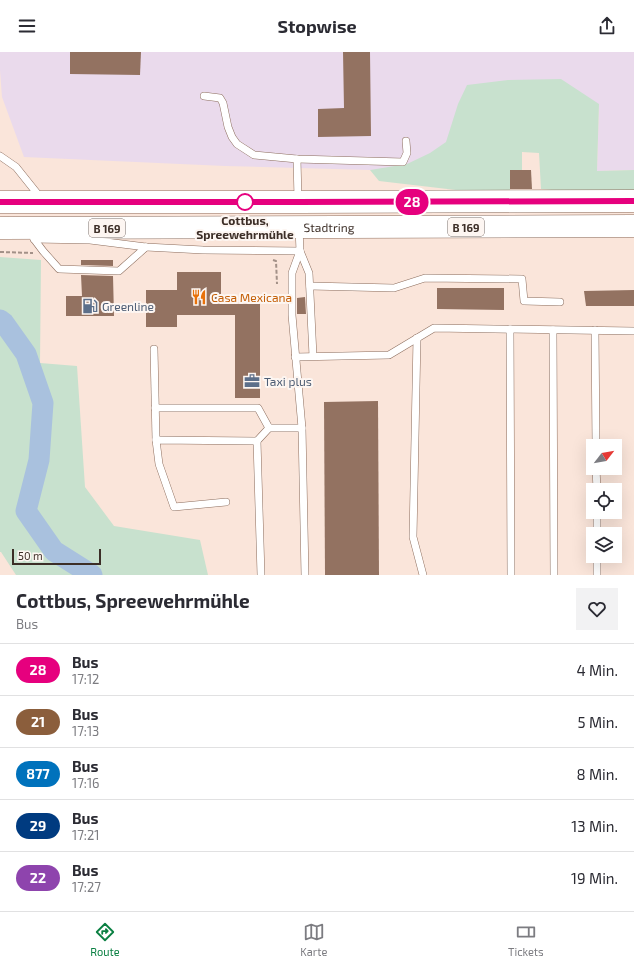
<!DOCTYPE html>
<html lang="de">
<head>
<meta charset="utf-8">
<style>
	:root { --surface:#fff; --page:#f2f2f3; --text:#2b2b33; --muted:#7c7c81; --line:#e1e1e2; --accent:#0b8043 }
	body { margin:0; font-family:"Exo 2",sans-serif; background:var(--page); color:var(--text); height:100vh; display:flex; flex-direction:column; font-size:15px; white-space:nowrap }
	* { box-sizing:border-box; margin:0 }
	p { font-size:13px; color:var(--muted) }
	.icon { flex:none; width:22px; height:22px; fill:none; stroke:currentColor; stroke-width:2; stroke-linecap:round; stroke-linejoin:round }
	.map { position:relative; height:523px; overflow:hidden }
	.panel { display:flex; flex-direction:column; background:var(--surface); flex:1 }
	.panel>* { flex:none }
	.badge { padding:0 8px; border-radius:13px; font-size:14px; line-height:26px }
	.needle { width:26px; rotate:59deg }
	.fabs { position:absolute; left:586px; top:387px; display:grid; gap:8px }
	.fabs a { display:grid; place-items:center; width:36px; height:36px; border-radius:0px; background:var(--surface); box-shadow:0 4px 16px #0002; font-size:20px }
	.scale { position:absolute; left:12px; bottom:10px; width:89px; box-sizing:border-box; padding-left:4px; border:2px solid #3c2e27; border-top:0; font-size:11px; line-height:14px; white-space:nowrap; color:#3c2e27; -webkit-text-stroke:3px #fdf6f2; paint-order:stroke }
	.map>.badge { position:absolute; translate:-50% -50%; box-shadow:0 0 0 2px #fff }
	.round { display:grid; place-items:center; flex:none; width:42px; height:42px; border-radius:0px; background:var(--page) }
	.summary { display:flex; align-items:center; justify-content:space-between; height:68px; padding:0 16px }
	h1 { font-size:19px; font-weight:700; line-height:30px }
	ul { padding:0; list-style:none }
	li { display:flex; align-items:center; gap:12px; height:52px; padding:0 16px; border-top:1px solid var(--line) }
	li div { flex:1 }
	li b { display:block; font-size:15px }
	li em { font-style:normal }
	li .badge { min-width:44px; font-weight:700; text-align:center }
	header { display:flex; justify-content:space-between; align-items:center; height:52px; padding:0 16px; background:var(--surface); font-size:18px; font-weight:700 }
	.menu { display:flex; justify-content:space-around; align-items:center; height:56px; border-top:1px solid var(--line); background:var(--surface); font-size:11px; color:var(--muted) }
	.menu a { display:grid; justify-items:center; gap:2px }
	.menu .on { color:var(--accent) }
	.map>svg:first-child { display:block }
	.industrial { fill:#eadaec }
	.green { fill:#c8e1ce }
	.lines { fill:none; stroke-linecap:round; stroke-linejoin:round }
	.river { stroke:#a9c1de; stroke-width:21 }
	.building { fill:#937261 }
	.lane-casing { stroke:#8c6d5d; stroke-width:8 }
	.primary-casing { stroke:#8c6d5d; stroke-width:23 }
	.path { stroke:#a39188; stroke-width:2; stroke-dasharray:4 2; stroke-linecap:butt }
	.lane { stroke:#fff; stroke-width:7 }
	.primary { stroke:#fff; stroke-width:22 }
	.line-casing { stroke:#fff; stroke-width:9 }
	.line { stroke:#e6007e; stroke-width:6 }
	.stop-dot { fill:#fff; stroke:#e6007e; stroke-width:2 }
	.labels { text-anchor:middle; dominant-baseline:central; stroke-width:4; stroke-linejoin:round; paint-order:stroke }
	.shield { fill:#fdf6f2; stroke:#766a64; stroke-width:1 }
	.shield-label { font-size:11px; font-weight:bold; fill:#3c2e27 }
	.stop-label { font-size:12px; font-weight:bold; fill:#3c2e27; stroke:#fdf6f2 }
	.street-label { font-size:12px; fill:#3c2e27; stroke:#fdf6f2 }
	.food-label { font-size:12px; fill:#c56008; stroke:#fdf6f2; text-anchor:start }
	.service-label { font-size:12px; fill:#4e5e75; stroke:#fdf6f2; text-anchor:start }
</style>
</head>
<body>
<header><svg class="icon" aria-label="menu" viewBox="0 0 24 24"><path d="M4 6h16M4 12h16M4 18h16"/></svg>Stopwise<svg class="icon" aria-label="share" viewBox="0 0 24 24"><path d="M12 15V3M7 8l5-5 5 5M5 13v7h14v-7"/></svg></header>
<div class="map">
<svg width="634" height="523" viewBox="0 0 634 523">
	<rect width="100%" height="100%" fill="#fae5da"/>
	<!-- industrial -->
	<path class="industrial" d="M0,0h634v118l-37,1 2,-67 -124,62 -105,4 -145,-4 -201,-9 -22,-60 -2,-27z"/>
	<!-- green -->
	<g class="green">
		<path d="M561,27l38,25 -2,67 37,-1v23l-39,1 -54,-5 -2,-36 -17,-1v18h-12v20l-37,2 -94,-11 -9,-11 37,-6 23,-11 16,-11 12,-38 9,-19 41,-5z"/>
		<path d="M0,205l41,3 -1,103 37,3 8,121 29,39 86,14 8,35h-192l-15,-23h-1z"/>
	</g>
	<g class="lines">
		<!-- river -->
		<path class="river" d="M0,268l4,3 22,31 17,49 -4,57 -13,51 28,40 38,24"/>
	</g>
	<!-- building -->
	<g class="building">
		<path d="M70,0h71l-1,23 -70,-1z"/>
		<path d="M343,0h27l1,84 -53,1v-28l26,-1z"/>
		<path d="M510,118h21l1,19h-22z"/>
		<path d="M81,208h32v6l-32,-1z"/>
		<path d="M177,220h44v32h39v94h-25v-83h-58v12h-31v-37h31z"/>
		<path d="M81,223l32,1 1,40h-48v-20h16z"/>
		<path d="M437,236h67v22l-67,-1z"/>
		<path d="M634,238v16h-48l-2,-15z"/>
		<path d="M305,245l1,17h-9v-16z"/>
		<path d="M378,349l1,174h-54l-1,-173z"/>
	</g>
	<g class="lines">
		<defs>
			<g id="lane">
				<path d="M204,44l16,2 3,5 5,24 4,10 5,7 17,11 43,4 106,3 4,-9 -1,-12"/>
				<path d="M0,104l16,11 24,30"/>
				<path d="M297,107l1,40"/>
				<path d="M299,176l1,23 9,22 4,83"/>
				<path d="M34,187l56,1 56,7 57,3 97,1"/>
				<path d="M34,187l9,12 16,18 60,2 27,-24"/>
				<path d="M300,199l-8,22v42l10,113 3,147"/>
				<path d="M310,234l84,2 31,-10 97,1 2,22 36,1"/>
				<path d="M510,277l1,246"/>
				<path d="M553,278l1,245"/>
				<path d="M595,278l1,116"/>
				<path d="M417,286l-4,199 10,38"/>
				<path d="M154,297l2,91"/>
				<path d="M295,305l94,-2 45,-27 200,3"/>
				<path d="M155,356h103l11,20"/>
				<path d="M596,416l1,22"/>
				<path d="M226,450l-52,5 -15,-43 -3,-24 101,1"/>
				<path d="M597,460v22"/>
				<path d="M597,504v19"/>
				<path d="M261,523l-4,-134 12,-13h33"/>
			</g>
			<g id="primary">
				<path d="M0,150h298l336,-1"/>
				<path id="s1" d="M0,176l634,-2"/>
			</g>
		</defs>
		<!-- lane casing -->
		<use href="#lane" class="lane-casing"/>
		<!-- primary casing -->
		<use href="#primary" class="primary-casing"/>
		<!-- path -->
		<g class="path">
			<path d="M0,200l33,1"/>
			<path d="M273,208l3,1 1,23"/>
		</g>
		<!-- lane -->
		<use href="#lane" class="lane"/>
		<!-- primary -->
		<use href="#primary" class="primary"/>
	</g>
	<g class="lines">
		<defs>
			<path id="line" d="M0,150h298l336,-1"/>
		</defs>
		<!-- line casing -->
		<use href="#line" class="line-casing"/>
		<!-- line -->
		<use href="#line" class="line"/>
	</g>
	<!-- icons -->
	<defs>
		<symbol id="restaurant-bare" viewBox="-9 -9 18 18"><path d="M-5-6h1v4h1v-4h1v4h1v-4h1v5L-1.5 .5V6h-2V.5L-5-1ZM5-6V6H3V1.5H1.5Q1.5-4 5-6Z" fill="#e8710a" stroke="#fdf6f2" stroke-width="2.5" paint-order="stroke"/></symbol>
		<symbol id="fuel-bare" viewBox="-9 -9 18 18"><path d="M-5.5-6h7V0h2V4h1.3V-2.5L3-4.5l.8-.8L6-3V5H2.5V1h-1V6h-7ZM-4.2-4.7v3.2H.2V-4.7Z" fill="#5c6f8a" stroke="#fdf6f2" stroke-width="2.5" paint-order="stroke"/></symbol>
		<symbol id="office-bare" viewBox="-9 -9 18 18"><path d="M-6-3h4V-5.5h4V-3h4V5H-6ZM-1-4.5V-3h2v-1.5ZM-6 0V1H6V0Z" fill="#5c6f8a" stroke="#fdf6f2" stroke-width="2.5" paint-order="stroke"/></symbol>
	</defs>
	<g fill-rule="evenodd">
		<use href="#restaurant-bare" x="188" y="234" width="22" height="22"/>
		<use href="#fuel-bare" x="79" y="243" width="22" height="22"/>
		<use href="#office-bare" x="241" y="318" width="22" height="22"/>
	</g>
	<!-- markers -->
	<circle class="stop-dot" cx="245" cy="150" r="8"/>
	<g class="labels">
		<!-- shield labels -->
		<g class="shield">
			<rect x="448" y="166" width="36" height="18" rx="3"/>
			<rect x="89" y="167" width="36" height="18" rx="3"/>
		</g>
		<g class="shield-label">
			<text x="466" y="175">B 169</text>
			<text x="107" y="176">B 169</text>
		</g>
		<!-- stop labels -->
		<g class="stop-label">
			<text x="245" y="168">Cottbus,<tspan x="245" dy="14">Spreewehrmühle</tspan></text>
		</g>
		<!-- street labels -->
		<g class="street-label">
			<text stroke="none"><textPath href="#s1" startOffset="329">Stadtring</textPath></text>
		</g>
		<!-- food labels -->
		<g class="food-label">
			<text x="211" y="245">Casa Mexicana</text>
		</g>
		<!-- service labels -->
		<g class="service-label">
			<text x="102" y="254">Greenline</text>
			<text x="264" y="329">Taxi plus</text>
		</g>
	</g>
</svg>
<div class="fabs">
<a><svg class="needle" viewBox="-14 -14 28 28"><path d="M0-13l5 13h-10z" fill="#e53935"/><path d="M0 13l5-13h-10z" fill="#7c7c81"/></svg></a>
<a><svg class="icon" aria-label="locate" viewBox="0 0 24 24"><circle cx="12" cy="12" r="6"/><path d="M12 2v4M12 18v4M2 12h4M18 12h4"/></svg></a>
<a><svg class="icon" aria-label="layers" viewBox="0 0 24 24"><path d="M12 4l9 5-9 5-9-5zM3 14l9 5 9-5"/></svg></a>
</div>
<div class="scale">50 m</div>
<b class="badge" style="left:412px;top:150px;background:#e6007e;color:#fff">28</b>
</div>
<section class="panel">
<div class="summary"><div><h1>Cottbus, Spreewehrmühle</h1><p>Bus</p></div><a class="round"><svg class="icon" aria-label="heart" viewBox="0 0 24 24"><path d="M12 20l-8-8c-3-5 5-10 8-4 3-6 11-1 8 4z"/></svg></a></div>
<ul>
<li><span class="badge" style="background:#e6007e;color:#fff">28</span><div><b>Bus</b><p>17:12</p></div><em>4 Min.</em></li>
<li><span class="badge" style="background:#8b5e3c;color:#fff">21</span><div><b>Bus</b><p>17:13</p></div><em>5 Min.</em></li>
<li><span class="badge" style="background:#0072bc;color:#fff">877</span><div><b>Bus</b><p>17:16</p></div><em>8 Min.</em></li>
<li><span class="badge" style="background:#003b80;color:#fff">29</span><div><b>Bus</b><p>17:21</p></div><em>13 Min.</em></li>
<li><span class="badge" style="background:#8e44ad;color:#fff">22</span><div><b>Bus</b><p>17:27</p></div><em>19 Min.</em></li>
</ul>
</section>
<nav class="menu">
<a class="on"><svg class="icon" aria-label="directions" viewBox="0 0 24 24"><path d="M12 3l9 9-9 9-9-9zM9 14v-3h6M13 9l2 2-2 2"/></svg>Route</a>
<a><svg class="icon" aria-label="map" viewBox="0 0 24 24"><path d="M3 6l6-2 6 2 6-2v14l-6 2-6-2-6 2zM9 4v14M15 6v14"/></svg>Karte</a>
<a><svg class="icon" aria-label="tickets" viewBox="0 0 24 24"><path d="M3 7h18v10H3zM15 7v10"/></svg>Tickets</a>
</nav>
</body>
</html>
